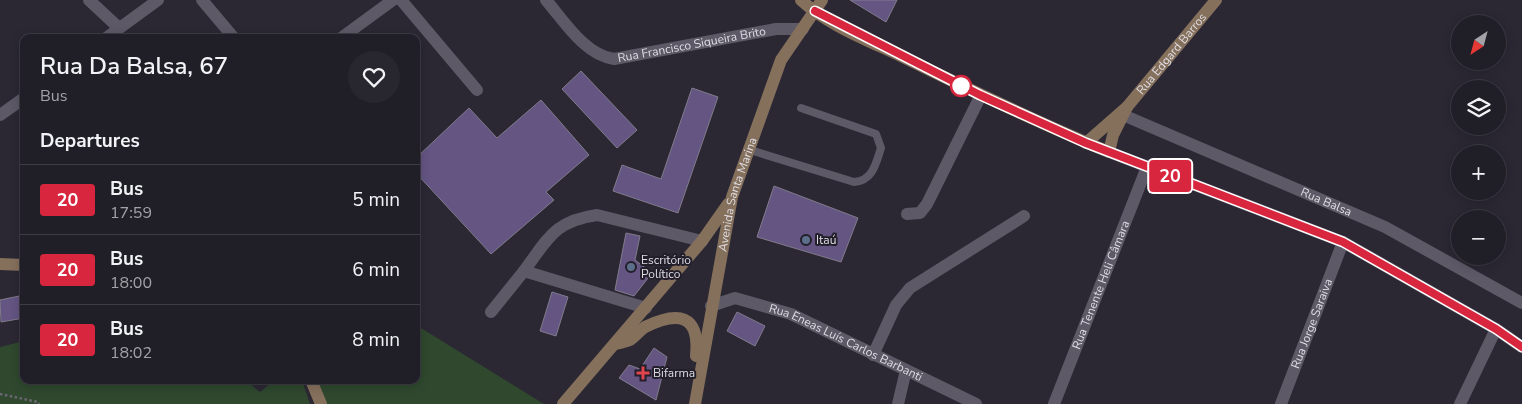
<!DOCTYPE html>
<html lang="en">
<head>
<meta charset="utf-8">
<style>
	:root { --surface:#201e27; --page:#28272f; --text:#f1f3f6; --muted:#a2a2a7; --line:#3d3c44 }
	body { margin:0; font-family:"Nunito Sans",sans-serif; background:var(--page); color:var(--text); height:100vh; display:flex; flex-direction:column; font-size:19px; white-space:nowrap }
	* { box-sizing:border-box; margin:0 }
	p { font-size:16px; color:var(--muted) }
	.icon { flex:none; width:28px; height:28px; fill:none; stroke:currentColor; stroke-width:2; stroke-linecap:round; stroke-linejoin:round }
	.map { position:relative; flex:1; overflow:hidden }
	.drawer { position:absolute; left:20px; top:34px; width:400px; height:350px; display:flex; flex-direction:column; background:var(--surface); border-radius:10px; box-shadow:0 2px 12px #0003,0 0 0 1px var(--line) }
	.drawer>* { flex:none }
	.badge { padding:0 10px; border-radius:4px; font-size:18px; line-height:32px }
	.needle { width:32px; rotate:216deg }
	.fabs { position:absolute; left:1451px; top:15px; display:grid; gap:10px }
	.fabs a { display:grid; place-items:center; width:55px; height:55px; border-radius:50%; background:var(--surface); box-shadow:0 2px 12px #0003,0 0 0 1px var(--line); font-size:25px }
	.map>.badge { position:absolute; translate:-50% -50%; box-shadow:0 0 0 2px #fff }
	h2 { padding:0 20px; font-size:19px; line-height:45px }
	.round { display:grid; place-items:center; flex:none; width:52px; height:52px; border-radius:26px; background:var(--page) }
	.summary { display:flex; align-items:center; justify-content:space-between; height:85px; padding:0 20px }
	h1 { font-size:24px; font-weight:600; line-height:38px }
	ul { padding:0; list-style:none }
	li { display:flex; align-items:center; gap:15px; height:70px; padding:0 20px; border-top:1px solid var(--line) }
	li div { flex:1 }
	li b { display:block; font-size:19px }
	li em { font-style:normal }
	li .badge { min-width:55px; font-weight:700; text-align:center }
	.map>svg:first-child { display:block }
	.green { fill:#2f482e }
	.building { fill:#645583; stroke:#807c8b }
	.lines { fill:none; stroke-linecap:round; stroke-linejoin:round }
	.path { stroke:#6b6873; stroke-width:2.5; stroke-dasharray:2.5 2.5; stroke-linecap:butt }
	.lane { stroke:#5d5967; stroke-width:8 }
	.street { stroke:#5d5967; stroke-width:12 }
	.secondary { stroke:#85705c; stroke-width:12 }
	.line-casing { stroke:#fff; stroke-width:11 }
	.line { stroke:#d7263d; stroke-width:8 }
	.stop-dot { fill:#fff; stroke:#d7263d; stroke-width:2.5 }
	.service-dot { fill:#5c6f8a; stroke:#221e2a; stroke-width:2 }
	.health-dot { fill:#e0444e; stroke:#221e2a; stroke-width:2 }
	.labels { text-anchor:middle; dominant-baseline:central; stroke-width:4; stroke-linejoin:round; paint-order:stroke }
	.street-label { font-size:12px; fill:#dfdde5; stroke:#221e2a }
	.poi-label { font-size:12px; fill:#dfdde5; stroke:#221e2a; text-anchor:start }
</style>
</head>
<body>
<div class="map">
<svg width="1522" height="404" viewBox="0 0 1522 404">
	<rect width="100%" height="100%" fill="#2b2834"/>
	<!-- green -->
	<g class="green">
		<path d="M416,325l128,79h-223l-11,-24h106z"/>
		<path d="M24,341v39h221l15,12 15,-12h27l8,24h-310v-57z"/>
	</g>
	<!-- building -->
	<g class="building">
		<path d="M850,0h47l-11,22z"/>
		<path d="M581,71l56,59 -20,18 -55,-59z"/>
		<path d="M692,88l26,9 -40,116 -65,-22 9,-26 39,14z"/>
		<path d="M541,100l48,55 -43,37 8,8 -63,54 -75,-81v-15l53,-50 28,30z"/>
		<path d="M774,186l84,32 -17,44 -84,-25z"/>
		<path d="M626,233l14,3 -5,24 17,13 -18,23 -19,-6z"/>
		<path d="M552,292l16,5 -12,39 -16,-5z"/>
		<path d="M24,295v23l-23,4 -1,-22z"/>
		<path d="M737,312l28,14 -10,20 -28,-15z"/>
		<path d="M654,348l13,9 -11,43 -37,-22 10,-13 11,4z"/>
	</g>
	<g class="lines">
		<!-- path -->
		<path class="path" d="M0,394l38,8 1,2"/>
		<!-- lane -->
		<path class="lane" d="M750,150l104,32c19,-1 22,-19 27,-34l-5,-14 -75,-26"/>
		<!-- street -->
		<g class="street">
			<path d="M89,0l30,28"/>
			<path d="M202,0l32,38"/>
			<path d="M401,0l76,90"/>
			<path id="s1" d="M546,0c18,21 39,55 68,59l162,-30h27"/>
			<path d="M106,38l52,-38"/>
			<path d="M341,38l52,-38"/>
			<path d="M0,115l24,-17"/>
			<path id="s2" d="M1123,115l262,112 137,76"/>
			<path d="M1109,152l234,90 153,87 26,18"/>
			<path d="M907,214l13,-1 7,-9 54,-109"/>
			<path id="s3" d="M711,306l24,-8 56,16 185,90"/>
			<path d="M646,308l-122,-37c24,-32 30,-50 73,-56l105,26"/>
			<path d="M491,312l33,-41"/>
			<path d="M873,355l23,-50 14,-17 114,-72"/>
			<path d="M898,404l8,-34"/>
			<path id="s4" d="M1054,404l93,-237"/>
			<path id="s5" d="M1281,404l62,-162"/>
			<path d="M1460,404l36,-75"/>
		</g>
		<!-- secondary -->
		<g class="secondary">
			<path d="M801,0c27,25 66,40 100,56 69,34 138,67 208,96l4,-17 14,-28"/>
			<path id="s6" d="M1086,143l41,-36 89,-107"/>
			<path d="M0,264l24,1"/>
			<path d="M615,344c5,-1 11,-2 15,-4 6,-4 10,-10 15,-13 33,-16 55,-13 51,29"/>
			<path d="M311,380l10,24"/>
			<path d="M563,404l139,-163 26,-37"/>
			<path id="s7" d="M695,404l37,-207 49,-137 41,-60"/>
		</g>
	</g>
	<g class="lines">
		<defs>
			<path id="line" d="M815,11l165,84 106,48 257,99 153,87 26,18"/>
		</defs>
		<!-- line casing -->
		<use href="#line" class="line-casing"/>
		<!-- line -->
		<use href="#line" class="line"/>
	</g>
	<!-- markers -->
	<circle class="stop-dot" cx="961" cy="86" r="10"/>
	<g class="service-dot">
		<circle cx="806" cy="240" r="5"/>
		<circle cx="631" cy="267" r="5"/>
	</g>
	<path class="health-dot" d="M640.5 365.5h5v5h5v5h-5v5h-5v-5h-5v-5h5z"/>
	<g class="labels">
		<!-- street labels -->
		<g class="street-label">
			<text stroke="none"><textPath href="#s1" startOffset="171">Rua Francisco Siqueira Brito</textPath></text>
			<text stroke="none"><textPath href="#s6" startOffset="124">Rua Edgard Barros</textPath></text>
			<text stroke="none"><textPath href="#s7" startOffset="214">Avenida Santa Marina</textPath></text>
			<text stroke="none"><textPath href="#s2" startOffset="221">Rua Balsa</textPath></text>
			<text stroke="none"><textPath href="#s4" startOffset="128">Rua Tenente Heli Câmara</textPath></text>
			<text stroke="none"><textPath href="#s5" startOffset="86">Rua Jorge Saraiva</textPath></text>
			<text stroke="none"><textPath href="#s3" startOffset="145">Rua Eneas Luís Carlos Barbanti</textPath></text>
		</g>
		<!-- poi labels -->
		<g class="poi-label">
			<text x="816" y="240">Itaú</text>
			<text x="641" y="260">Escritório<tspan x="641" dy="14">Político</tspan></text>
			<text x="653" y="373">Bifarma</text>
		</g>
	</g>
</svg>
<div class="fabs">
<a><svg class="needle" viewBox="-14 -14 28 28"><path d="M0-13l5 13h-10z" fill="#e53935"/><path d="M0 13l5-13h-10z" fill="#a2a2a7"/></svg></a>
<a><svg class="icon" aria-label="layers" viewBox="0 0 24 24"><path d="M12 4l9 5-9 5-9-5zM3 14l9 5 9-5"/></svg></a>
<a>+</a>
<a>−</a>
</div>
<b class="badge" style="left:1170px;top:176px;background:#d7263d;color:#fff">20</b>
<section class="drawer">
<div class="summary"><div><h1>Rua Da Balsa, 67</h1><p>Bus</p></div><a class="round"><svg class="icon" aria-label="heart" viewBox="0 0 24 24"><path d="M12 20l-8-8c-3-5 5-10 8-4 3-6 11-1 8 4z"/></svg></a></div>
<h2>Departures</h2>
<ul>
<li><span class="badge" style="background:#d7263d;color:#fff">20</span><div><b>Bus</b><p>17:59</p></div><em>5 min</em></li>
<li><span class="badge" style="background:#d7263d;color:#fff">20</span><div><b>Bus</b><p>18:00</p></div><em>6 min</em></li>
<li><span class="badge" style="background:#d7263d;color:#fff">20</span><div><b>Bus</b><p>18:02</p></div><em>8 min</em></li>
</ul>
</section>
</div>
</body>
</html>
